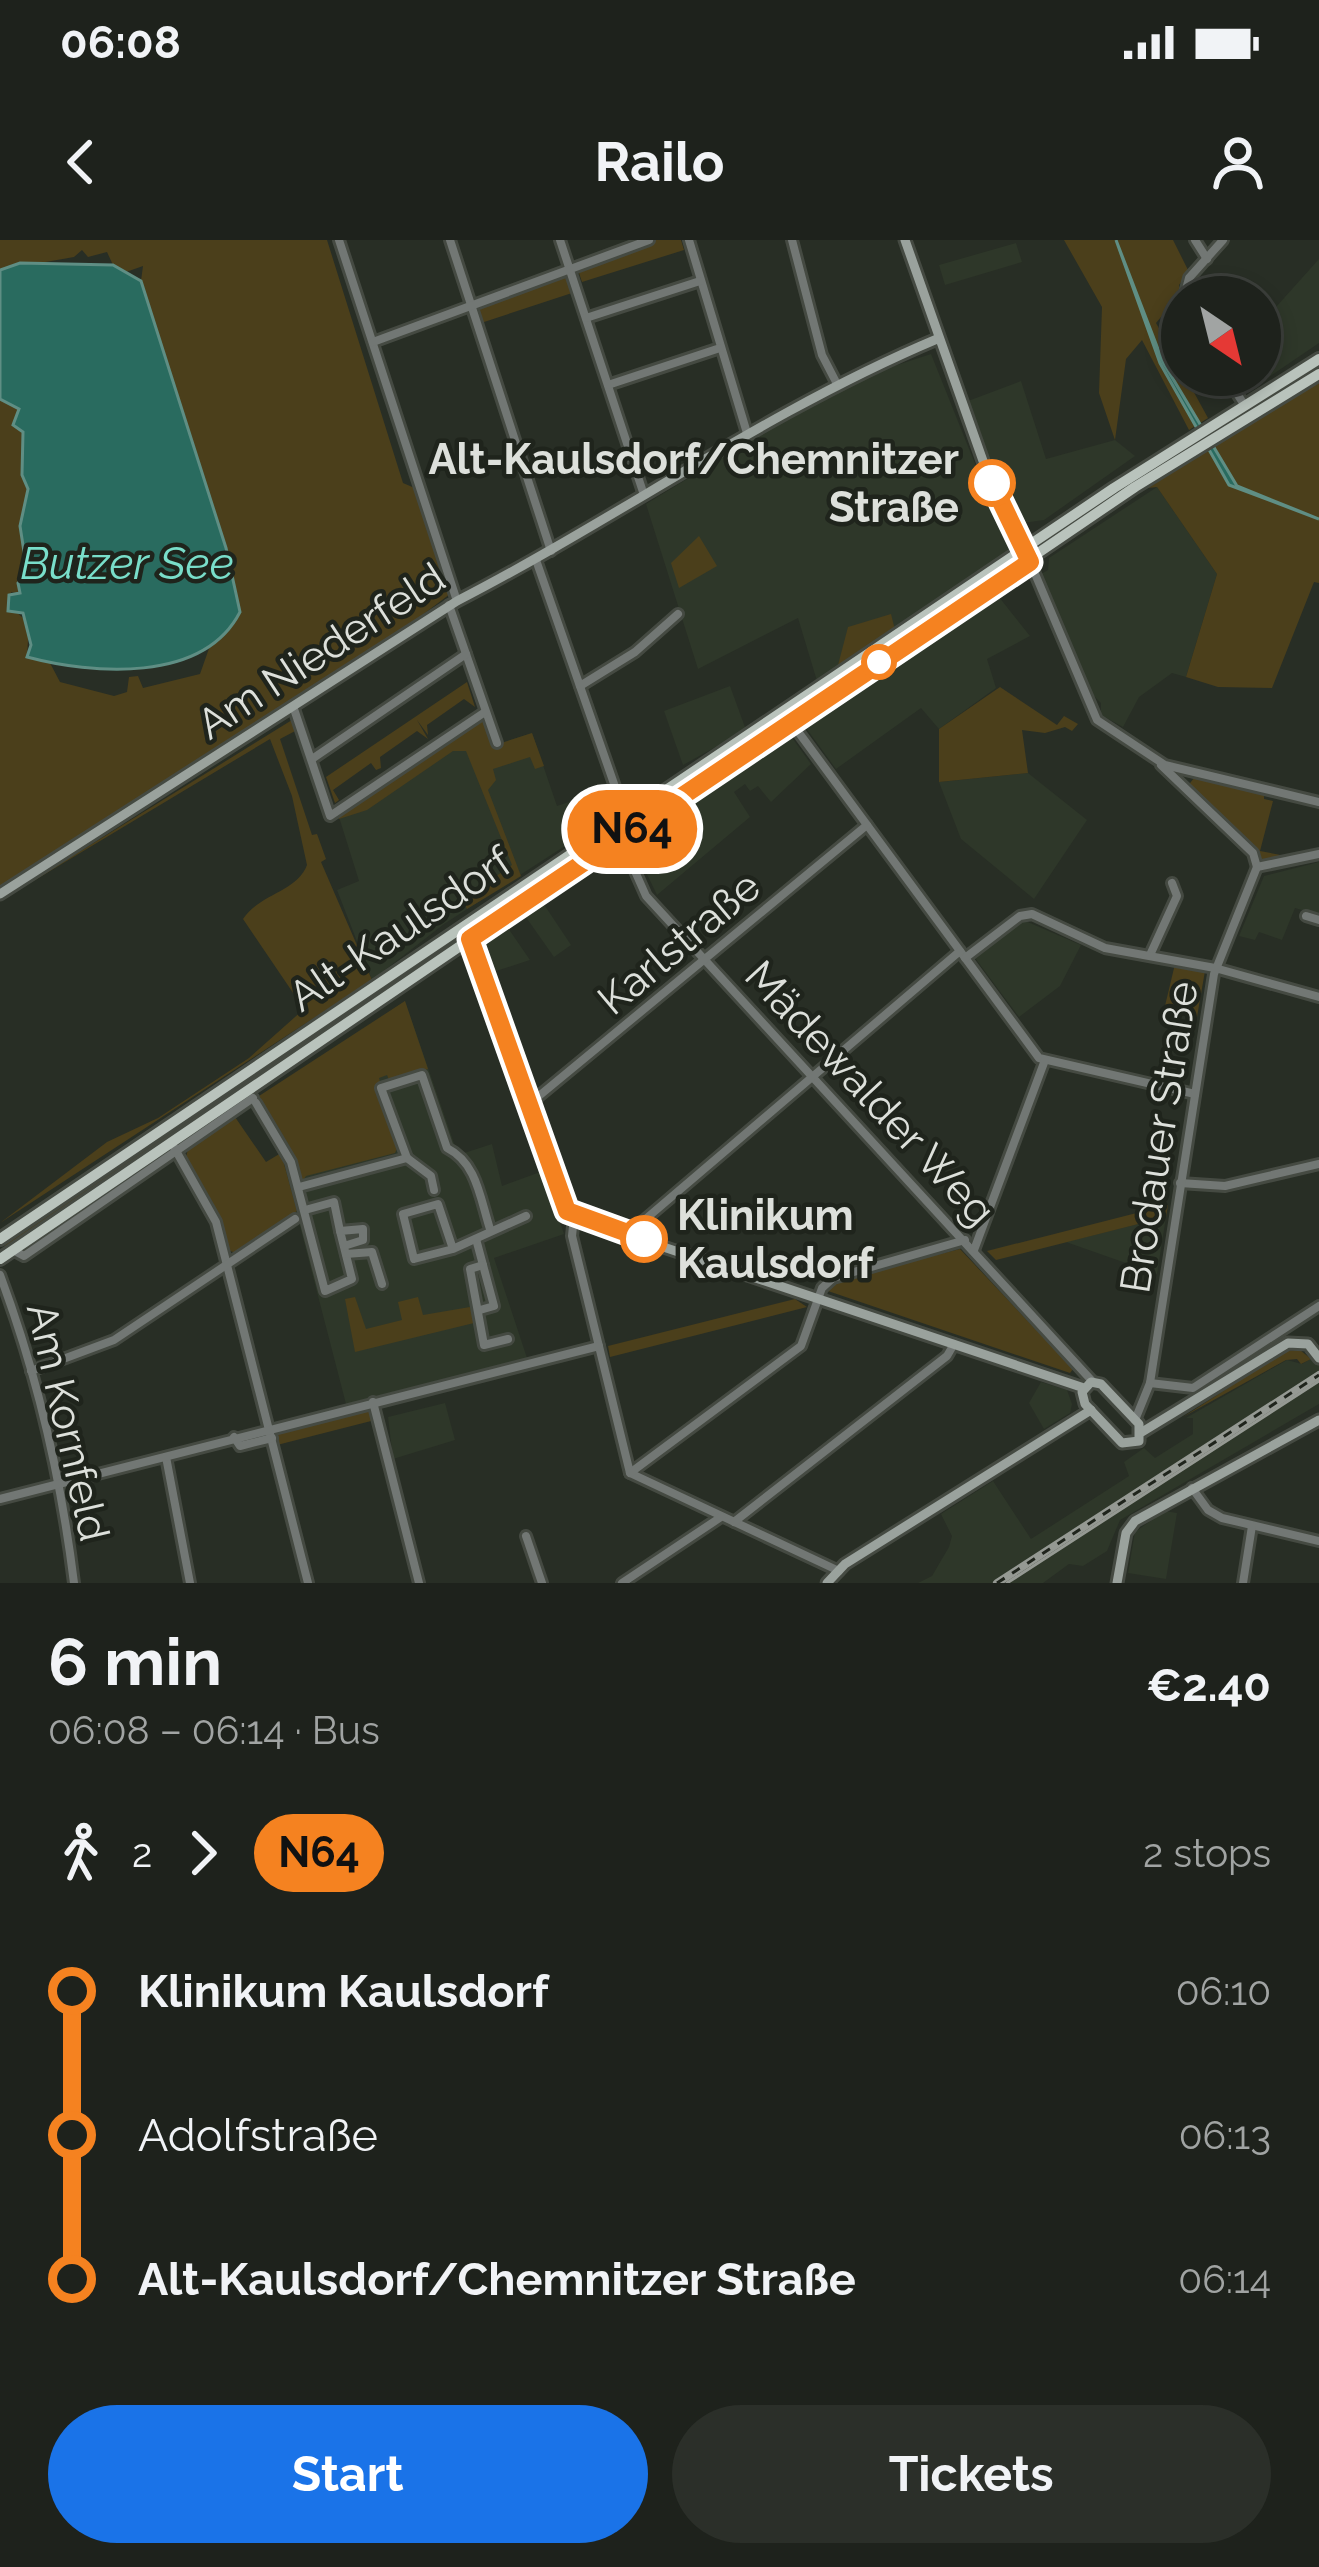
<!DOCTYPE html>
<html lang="en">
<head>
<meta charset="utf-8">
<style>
	:root { --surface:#1e221c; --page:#2b2f29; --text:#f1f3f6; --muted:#a1a4a3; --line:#3c3f3b; --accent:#1a73e8 }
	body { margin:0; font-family:Raleway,sans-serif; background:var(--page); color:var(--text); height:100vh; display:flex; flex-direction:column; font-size:45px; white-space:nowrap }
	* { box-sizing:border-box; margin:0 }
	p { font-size:39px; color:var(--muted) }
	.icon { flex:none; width:66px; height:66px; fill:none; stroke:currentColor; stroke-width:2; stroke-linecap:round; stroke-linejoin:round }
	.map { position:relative; height:1343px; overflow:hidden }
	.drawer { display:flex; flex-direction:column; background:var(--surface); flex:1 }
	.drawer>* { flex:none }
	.badge { padding:0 24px; border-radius:39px; font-size:42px; line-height:78px }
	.needle { width:78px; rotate:145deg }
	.tools { position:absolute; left:1161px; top:36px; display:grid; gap:24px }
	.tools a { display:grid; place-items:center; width:120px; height:120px; border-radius:50%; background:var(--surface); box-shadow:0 6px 18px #0003,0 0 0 3px var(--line); font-size:60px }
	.map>.badge { position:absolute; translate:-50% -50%; box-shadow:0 0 0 6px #fff }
	.legs { display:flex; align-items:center; gap:18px; height:132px; padding:0 48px; font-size:39px }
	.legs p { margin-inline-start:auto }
	.overview { display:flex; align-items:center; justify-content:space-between; height:204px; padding:0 48px }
	h1 { font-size:66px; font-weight:700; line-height:90px }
	.cta { display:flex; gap:24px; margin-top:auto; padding:24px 48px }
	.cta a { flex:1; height:138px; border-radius:72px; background:var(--accent); color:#fff; font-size:48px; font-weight:700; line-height:138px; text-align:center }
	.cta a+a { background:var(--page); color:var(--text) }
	ul { padding:0 48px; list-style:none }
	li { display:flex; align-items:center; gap:42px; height:144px; font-size:45px }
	li i { display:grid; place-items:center; width:18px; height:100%; margin:0 15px; background:currentColor }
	li i::after { content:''; width:30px; height:30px; margin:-15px; border:9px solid; border-radius:50%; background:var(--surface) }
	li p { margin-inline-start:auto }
	li:first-child i { background:linear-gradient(#0000 50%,currentColor 0) }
	li:last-child i { background:linear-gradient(currentColor 50%,#0000 0) }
	.status { display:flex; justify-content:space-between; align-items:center; height:84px; padding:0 60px; background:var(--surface); direction:ltr }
	.status svg { height:33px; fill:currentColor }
	header { display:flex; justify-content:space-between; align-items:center; height:156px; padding:0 48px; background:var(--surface); font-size:54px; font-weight:700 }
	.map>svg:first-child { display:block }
	.built { fill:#2e3729 }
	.green { fill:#4b3f1b }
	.water { fill:#296b5f; stroke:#5f8e84; stroke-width:3 }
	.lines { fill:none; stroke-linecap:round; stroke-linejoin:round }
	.street-casing { stroke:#454a42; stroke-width:14 }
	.secondary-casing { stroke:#454a42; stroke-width:15 }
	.primary-casing { stroke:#454a42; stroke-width:16 }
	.street { stroke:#727774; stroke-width:8 }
	.secondary { stroke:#9aa29d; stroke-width:9 }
	.primary { stroke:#b9c3bc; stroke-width:10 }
	.tram { stroke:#959993; stroke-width:3 }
	.rail-casing { stroke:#959993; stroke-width:8 }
	.rail { stroke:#1f241c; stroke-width:3; stroke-dasharray:9; stroke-linecap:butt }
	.line-1-casing { stroke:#fff; stroke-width:27 }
	.line-1 { stroke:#f58220; stroke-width:18 }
	.stop-1-dot { fill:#fff; stroke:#f58220; stroke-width:6 }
	.labels { text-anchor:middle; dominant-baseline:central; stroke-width:9; stroke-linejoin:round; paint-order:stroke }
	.stop-label { font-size:42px; font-weight:bold; fill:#dde0db; stroke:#1f241c; text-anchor:end }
	.street-label { font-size:42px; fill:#dde0db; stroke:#1f241c }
	.water-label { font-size:45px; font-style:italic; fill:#79deca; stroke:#1f241c }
</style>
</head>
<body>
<div class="status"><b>06:08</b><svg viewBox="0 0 49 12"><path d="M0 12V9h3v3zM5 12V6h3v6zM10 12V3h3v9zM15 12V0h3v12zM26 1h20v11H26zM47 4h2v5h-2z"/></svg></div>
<header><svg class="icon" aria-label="back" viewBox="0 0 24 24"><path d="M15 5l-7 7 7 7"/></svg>Railo<svg class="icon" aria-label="person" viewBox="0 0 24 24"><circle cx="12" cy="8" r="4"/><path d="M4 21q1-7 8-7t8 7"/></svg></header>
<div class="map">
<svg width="1319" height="1343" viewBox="0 0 1319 1343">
	<rect width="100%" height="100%" fill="#282e25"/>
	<!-- built -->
	<g class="built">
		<path d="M1016,3l6,19 -77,23 -6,-20z"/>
		<path d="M1319,19v84l-56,38 -3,-56z"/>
		<path d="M931,114l79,197 -193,130 -19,-63 -100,51 -52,-165 202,-123z"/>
		<path d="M1021,141l25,78 69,-19 20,16 -91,64 -21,3 -30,-55 -25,-67z"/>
		<path d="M1157,247l60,87 -31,103 -14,-4 -33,24 -16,30 -22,-12v-12l-15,-15 -45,-114 7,-4 1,-12z"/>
		<path d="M999,357l31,39 -43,23 9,29 -57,41 -18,-21 -85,61 -30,-41z"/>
		<path d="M730,446l16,44 -63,35 -19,-54z"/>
		<path d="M479,481l14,40 8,-18 31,-10 25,73 49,-17 4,19 -11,16 -155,100 -72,56 -35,-90 22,-9 -20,-64z"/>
		<path d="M788,492l23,32 -40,38 -13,-16 -8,5 -5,-7 -11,8 16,25 -93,78 -14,-29 1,-28 11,-16z"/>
		<path d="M1028,533l59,47 -53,79 -73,-60 -22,-57z"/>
		<path d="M1319,622v53l-24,-7 -13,32 -23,-8 -4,8 -16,-4 25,-60z"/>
		<path d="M541,660l30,45 -17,12 -31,-44z"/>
		<path d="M1023,680l58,25 -21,41 -41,31 -44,-59z"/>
		<path d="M506,685l24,35 -40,13 -10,-30z"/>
		<path d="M405,761l53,154 34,-11 10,42 41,-15 21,63 -70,24 33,100 -181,46 -65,-251 -30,-47z"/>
		<path d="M1166,977l-9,57 -91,-32z"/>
		<path d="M1319,1114v50l-199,116 -13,31 -24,15 -14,-2 -26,19h-125l14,-7 17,-29 3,-11 -11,-22 52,-33 38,58 98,-63 -5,-14 20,-14 11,10 38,-24v-16h-7l101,-58 15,4z"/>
		<path d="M1041,1142l26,8 5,14 -2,9 -26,16 -15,-26z"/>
		<path d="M445,1163l10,37 -62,19 -5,-42z"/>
		<path d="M1165,1271l12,2 -11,66 -38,-6 7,-41z"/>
	</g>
	<!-- green -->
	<g class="green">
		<path d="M0,0h327l76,243 14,6 33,105 -82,62 -368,233v-490l20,10 -7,15 10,8 -1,43 6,14 -7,32 6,50 -7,23 -9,-2 4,19 14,12 -2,34 23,6 10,19 54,14 13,-4 2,-15 9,-1 5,12 57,-14 12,-34 28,-28 -14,-64 -85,-267 2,-15 -17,6 -13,-7 -6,-13 -19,5 -6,-7 -8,7 -74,13z"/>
		<path d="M655,0h26l3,10 -102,32 -5,-15z"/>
		<path d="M1064,0h109l16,32 -10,13 1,9 -24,29 52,95 -19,12 -47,-90 -16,19 -11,81 -16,-47 3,-86z"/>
		<path d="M566,34l6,19 -91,30 -4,-12 7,-4z"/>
		<path d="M1319,141v202l-5,-1 -42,106 -54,-1 -32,-10 31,-103 -60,-87 -9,1z"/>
		<path d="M699,296l18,30 -38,22 -8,-25z"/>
		<path d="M891,374l4,16 -58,39 11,-42z"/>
		<path d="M467,442l8,25 -11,-8 -37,26 1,10 -11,-15 11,19 -11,-8 -37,26 1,11 -5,2 -5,-7 -38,27 6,10 -4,3 -9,-26z"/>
		<path d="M1000,447l57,38 7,-9 14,8 -6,7 -7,-4 -20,6 -23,-3 6,43 -89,9v-53z"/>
		<path d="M478,478l9,2 8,25 37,-12 12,33 -9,3 -5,-12 -37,12 3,11 -8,10 33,86 -54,33 -5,-9 50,-35 -46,-114h-13l-86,59 -28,9 -1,-6z"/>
		<path d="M292,480l5,10 -17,9 32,96 5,-1 9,25 -5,3 51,118 -372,243 107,-81 51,-24 91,-60 55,-49 -61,-90c16,-25 54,-27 64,-54l-15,-69 -22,-57 -270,162z"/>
		<path d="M1194,538l70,15v6l9,2 -13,50 26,5 -24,5 -3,-11 -72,-63z"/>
		<path d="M448,703l3,4 -201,137 27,-25z"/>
		<path d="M1175,724l30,7 -8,46 -33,-7z"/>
		<path d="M405,761l23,68 -38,13 -3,-7 -8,3 20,66 -4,9 -89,23 -4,6 -12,-35 -31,-51z"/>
		<path d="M232,849l6,3 -231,157 -2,-4z"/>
		<path d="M235,877l31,45 15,-9 16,58 -61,42 -6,-2 -17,-48 -27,-46 2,-8z"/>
		<path d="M1168,965l-2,12 -170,43 -9,-9z"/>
		<path d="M960,1009l113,120 -3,4 -245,-83 8,-9z"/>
		<path d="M355,1057l11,32 36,-9 -4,-18 20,-5 5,18 47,-8 4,16 -119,29 -10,-53z"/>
		<path d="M795,1059l12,8 -197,50 -2,-11z"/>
		<path d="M1300,1110l11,9 -10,5 -4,-5 -11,1 -103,57 102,-66z"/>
		<path d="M368,1167l7,13 -98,25 -2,-14z"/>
	</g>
	<!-- water -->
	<g class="water">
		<path d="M1116,0l47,122 74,124 82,33 -90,-34 -69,-122z"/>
		<path d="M20,23l93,2 28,16 85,267 14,64c-37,72 -149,62 -213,45l4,-12 -8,-32 -15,-2 1,-16 11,-2 -2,-10 9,-12 -7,-45 8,-37 -6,-14 1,-43 -10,-7 6,-16 -19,-10v-129z"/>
	</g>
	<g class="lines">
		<defs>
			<g id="street">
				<path d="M339,0l118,361"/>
				<path d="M450,0l101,311"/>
				<path d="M560,0l84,255"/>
				<path d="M689,0l58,193"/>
				<path d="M792,0l30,115 14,27"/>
				<path d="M1195,0l12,19"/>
				<path d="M1184,57l5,-19 34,-38"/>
				<path d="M586,78l114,-37"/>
				<path d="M373,102l276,-102"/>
				<path d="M1225,135l20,31"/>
				<path d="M608,145l112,-37"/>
				<path d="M536,320l84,241 14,68 12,27 447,486"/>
				<path d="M1030,322l67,158 68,45 154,37"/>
				<path d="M449,365l48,138"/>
				<path d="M580,446l55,-34 43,-38"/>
				<path d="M294,469l36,107 155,-104"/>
				<path d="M791,482l248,336 156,36"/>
				<path d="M312,519l154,-105"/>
				<path d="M1161,525l92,88 4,14"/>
				<path d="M1257,627l62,-13"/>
				<path d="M1306,676l13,4"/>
				<path d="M1150,715l27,-59 -5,-13"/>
				<path d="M965,718l55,-42 12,-2 73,34 110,20 104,29"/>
				<path d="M256,863l35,59 34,129 27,-12 -12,-48 23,-2v11l-19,6"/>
				<path d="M528,865l339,-280"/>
				<path d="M171,902l45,80 92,361"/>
				<path d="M407,918l24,18 3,14"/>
				<path d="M1180,943l45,3 94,-22"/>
				<path d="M299,947l108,-29 -26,-70 41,-13 25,73c30,15 33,50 43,81"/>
				<path d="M305,970l29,-8 6,29"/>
				<path d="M574,977l-2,19 58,237 209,98"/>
				<path d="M628,994l332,-283"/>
				<path d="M476,999l18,67 -14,4"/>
				<path d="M453,1009l-15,-45 -35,10 11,45 39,-10 2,-1 71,-32"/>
				<path d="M13,1010l11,6 229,-158"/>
				<path d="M974,1010l71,-190"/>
				<path d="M346,1014l26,-2 10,32"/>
				<path d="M483,1025l-13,4 14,76 24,-6"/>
				<path d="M0,1035c37,99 61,203 74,308"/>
				<path d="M31,1131l83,-31 181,-121"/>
				<path d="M1150,1143l43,5 126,-82"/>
				<path d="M373,1162l46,181"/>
				<path d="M1135,1180l15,-37 64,-409 43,-107"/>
				<path d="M234,1197l6,9 32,-8"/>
				<path d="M166,1217l24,126"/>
				<path d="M630,1233l171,-127 21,-58 11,-10 132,-38"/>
				<path d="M1192,1248l16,22 14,8 97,23"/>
				<path d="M0,1259l599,-153"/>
				<path d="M734,1282l213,-166 7,-12"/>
				<path d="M526,1296l16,47"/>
				<path d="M622,1343l99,-66"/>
				<path d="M1243,1343l9,-57"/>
			</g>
			<g id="secondary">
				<path d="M905,0l83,235 37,77"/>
				<path d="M0,654l457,-293c163,-84 311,-191 480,-262"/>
				<path d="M467,695l96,266 11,16 510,171"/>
				<path d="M1091,1142l10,2 38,40v17l-17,2 -37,-39 -3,-12z"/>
				<path d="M1142,1192l146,-89 20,1 11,14"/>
				<path d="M827,1343l18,-19 246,-154"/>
				<path d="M1117,1343l9,-50 9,-12 184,-101"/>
			</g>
			<g id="primary">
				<path d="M0,999l1114,-751 205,-129"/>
				<path d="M0,1019l1135,-772 184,-113"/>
			</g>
		</defs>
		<!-- street casing -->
		<use href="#street" class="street-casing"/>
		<!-- secondary casing -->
		<use href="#secondary" class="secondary-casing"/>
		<!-- primary casing -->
		<use href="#primary" class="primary-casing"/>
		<!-- street -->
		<use href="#street" class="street"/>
		<!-- secondary -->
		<use href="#secondary" class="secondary"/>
		<!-- primary -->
		<use href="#primary" class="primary"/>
		<!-- tram -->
		<path class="tram" d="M1007,1343l312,-202"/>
		<defs>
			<path id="rail" d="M997,1343l322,-208"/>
		</defs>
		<!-- rail casing -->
		<use href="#rail" class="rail-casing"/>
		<!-- rail -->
		<use href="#rail" class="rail"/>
	</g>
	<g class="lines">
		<defs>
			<path id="line-1" d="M644,999l-77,-28 -97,-272 560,-377 -38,-79"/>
		</defs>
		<!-- line-1 casing -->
		<use href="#line-1" class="line-1-casing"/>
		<!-- line-1 -->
		<use href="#line-1" class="line-1"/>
	</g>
	<!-- markers -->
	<g class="stop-1-dot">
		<circle cx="992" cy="243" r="21"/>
		<circle cx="879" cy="422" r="15"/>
		<circle cx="644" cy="999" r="21"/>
	</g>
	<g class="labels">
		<!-- stop labels -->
		<g class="stop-label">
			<text x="959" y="219">Alt-Kaulsdorf/Chemnitzer<tspan x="959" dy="48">Straße</tspan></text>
			<text x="677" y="975" text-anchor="start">Klinikum<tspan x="677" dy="48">Kaulsdorf</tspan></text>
		</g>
		<!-- street labels -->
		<g class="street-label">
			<text transform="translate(321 411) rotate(-33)">Am Niederfeld</text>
			<text transform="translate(400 689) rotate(-34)">Alt-Kaulsdorf</text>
			<text transform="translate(679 703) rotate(-40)">Karlstraße</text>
			<text transform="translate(870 853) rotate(47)">Mädewalder Weg</text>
			<text transform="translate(1159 897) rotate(-81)">Brodauer Straße</text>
			<text transform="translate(68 1182) rotate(77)">Am Kornfeld</text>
		</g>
		<!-- water labels -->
		<g class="water-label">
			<text x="127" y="323">Butzer See</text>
		</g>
	</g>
</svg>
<div class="tools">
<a><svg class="needle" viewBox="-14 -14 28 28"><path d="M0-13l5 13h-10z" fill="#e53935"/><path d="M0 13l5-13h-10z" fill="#a1a4a3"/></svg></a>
</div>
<b class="badge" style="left:632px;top:589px;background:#f58220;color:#111">N64</b>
</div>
<section class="drawer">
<div class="overview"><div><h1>6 min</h1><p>06:08 – 06:14 · Bus</p></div><b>€2.40</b></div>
<div class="legs"><svg class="icon" aria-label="walk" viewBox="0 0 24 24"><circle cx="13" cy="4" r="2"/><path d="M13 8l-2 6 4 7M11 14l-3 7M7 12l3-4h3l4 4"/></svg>2<svg class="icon" aria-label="forward" viewBox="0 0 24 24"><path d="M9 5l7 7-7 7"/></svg><b class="badge" style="background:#f58220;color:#111">N64</b><p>2 stops</p></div>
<ul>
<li><i style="color:#f58220"></i><b>Klinikum Kaulsdorf</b><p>06:10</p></li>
<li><i style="color:#f58220"></i><span>Adolfstraße</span><p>06:13</p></li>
<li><i style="color:#f58220"></i><b>Alt-Kaulsdorf/Chemnitzer Straße</b><p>06:14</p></li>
</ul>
<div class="cta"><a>Start</a><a>Tickets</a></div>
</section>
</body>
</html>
